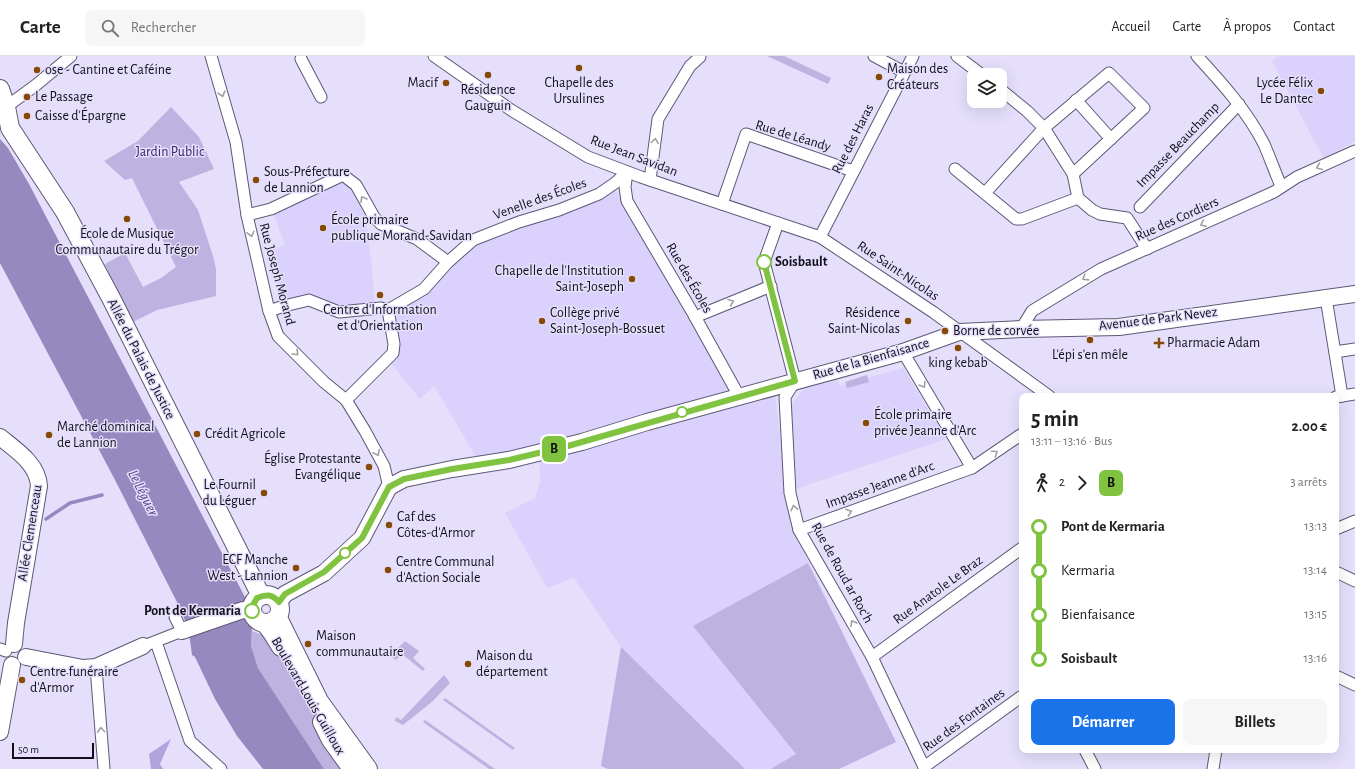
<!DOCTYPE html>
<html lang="fr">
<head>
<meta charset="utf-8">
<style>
	:root { --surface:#fff; --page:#f6f6f6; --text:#222; --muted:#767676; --line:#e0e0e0; --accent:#1a73e8 }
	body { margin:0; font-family:"Alegreya Sans",sans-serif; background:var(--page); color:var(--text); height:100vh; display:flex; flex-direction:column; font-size:15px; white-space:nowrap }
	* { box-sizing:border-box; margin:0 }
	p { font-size:13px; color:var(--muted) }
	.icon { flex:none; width:22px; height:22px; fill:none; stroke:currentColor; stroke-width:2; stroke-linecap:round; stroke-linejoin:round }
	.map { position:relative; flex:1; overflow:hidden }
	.drawer { position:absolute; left:1019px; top:337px; width:320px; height:360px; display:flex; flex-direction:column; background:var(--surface); border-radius:8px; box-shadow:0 4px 16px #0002 }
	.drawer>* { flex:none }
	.badge { padding:0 8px; border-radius:6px; font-size:14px; line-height:26px }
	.controls { position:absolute; left:967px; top:12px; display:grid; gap:8px }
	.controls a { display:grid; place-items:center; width:40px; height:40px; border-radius:8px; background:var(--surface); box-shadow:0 4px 16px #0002; font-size:20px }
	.scale { position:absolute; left:12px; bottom:10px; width:82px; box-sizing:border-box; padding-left:4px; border:2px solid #120f1b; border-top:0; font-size:11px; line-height:14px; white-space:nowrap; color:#120f1b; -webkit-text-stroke:3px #e5dffc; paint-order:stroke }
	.map>.badge { position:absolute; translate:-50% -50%; box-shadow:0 0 0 2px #fff }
	.legs { display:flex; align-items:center; gap:6px; height:44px; padding:0 12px; font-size:13px }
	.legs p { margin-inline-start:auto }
	.overview { display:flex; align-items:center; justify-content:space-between; height:68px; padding:0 12px }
	h1 { font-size:22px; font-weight:700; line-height:30px }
	.primary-button { display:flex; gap:8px; margin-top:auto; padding:8px 12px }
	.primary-button a { flex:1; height:46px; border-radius:8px; background:var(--accent); color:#fff; font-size:16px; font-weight:700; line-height:46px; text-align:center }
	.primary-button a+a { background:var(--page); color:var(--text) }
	ul { padding:0 12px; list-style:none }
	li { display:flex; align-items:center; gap:14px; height:44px; font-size:15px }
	li i { display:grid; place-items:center; width:6px; height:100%; margin:0 5px; background:currentColor }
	li i::after { content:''; width:10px; height:10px; margin:-5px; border:3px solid; border-radius:50%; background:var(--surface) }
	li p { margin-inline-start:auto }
	li:first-child i { background:linear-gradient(#0000 50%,currentColor 0) }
	li:last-child i { background:linear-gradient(currentColor 50%,#0000 0) }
	header { display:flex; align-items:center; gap:24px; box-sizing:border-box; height:56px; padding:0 20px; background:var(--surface); border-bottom:1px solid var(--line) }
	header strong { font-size:19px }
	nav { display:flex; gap:22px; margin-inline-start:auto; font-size:14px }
	.search { width:280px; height:36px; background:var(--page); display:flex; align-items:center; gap:10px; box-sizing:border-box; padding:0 14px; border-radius:8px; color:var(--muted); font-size:15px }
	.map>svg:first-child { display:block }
	.built { fill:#dad1fc }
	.green { fill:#bdb2e0 }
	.forest { fill:#b1a4dd }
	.water { fill:#9689c0 }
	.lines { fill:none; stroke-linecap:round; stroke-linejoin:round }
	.stream { stroke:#9689c0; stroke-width:3.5 }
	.street-casing { stroke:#5e5775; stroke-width:13 }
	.secondary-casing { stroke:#5e5775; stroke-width:18 }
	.primary-casing { stroke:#5e5775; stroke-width:20 }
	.street { stroke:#fff; stroke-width:11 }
	.secondary { stroke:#fff; stroke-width:16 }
	.primary { stroke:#fff; stroke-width:18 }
	.oneway { stroke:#a09fa4 }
	.line-1-casing { stroke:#fff; stroke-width:9 }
	.line-1 { stroke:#80c341; stroke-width:6 }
	.poi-dot { fill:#864a06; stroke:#e5dffc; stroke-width:1.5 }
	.stop-1-dot { fill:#fff; stroke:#80c341; stroke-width:2 }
	.labels { text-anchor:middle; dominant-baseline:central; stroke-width:3; stroke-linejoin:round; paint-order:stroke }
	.poi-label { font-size:14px; fill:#120f1b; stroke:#e5dffc; text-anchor:start }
	.street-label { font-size:14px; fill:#120f1b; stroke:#e5dffc }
	.park-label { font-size:14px; fill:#3b2567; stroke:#e5dffc }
	.stop-label { font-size:14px; font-weight:bold; fill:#120f1b; stroke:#e5dffc; text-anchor:start }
	.water-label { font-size:15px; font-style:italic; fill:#59458a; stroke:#e5dffc }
</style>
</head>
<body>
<header>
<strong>Carte</strong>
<div class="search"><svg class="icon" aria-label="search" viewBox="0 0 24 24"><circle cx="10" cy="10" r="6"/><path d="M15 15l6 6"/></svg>Rechercher</div>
<nav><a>Accueil</a><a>Carte</a><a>À propos</a><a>Contact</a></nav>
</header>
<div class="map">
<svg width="1355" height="713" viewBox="0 0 1355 713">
	<rect width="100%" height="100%" fill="#e5dffc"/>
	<!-- built -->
	<g class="built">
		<path d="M1278,0h77v85l-31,18 -52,-98z"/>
		<path d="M342,121l12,9 10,18 7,55 4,49 -36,2 -30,-12 -28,6 -14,-53 18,-6 -13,-35z"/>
		<path d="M615,133l119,202 -212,62 -46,4 -42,-71 -14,13 -31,-38 2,-48 77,-66 46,-20 33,-7z"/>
		<path d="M903,312l29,47h4l13,23 -154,51 -5,-83 14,-17 34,-9 1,6z"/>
		<path d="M775,339l16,131 105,216 -57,27h-231l-7,-3 20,-119 -47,-69 -27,10 -42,-75 30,-15 5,-17 -1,-19z"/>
	</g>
	<!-- green -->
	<g class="green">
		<path d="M767,0h17l47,22 -3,6z"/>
		<path d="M171,51l28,30 15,32 -35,13 19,28 15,46 3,13v27l-59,14 -24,12 -16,-27 -12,-31 20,-11 18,34 18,-9 15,-11 -44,-89 -7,2 -21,-19 34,-20z"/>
		<path d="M867,319l2,7 -22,6 -2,-6z"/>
		<path d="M808,507l88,179 -57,27h-68l25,-15 -103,-128z"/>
		<path d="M252,575l18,7 33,55 27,50 19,26h-25l-66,-101 -7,-22z"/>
		<path d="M405,585l14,10 -6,7 12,11 -2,2 -21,-17 -6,6 -6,-4z"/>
		<path d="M621,591l124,122h-137l-7,-3z"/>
		<path d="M444,619l6,8 -17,18 -30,24 -8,-4 1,-4 5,3z"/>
		<path d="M445,642l70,50 -2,2 -70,-50z"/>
		<path d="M425,664l70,49h-6l-66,-47z"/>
	</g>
	<!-- forest -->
	<path class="forest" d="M171,683l-11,25 3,5h-12l-2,-15z"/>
	<!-- water -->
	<path class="water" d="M0,83l8,9 21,36 218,417 2,5 3,22 -1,18 7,22 66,101h-61l-26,-33 -22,-37 -20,-42 -3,-2c-2,-19 -5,-32 -13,-49l-65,-128 -114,-215z"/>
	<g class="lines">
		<!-- stream -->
		<path class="stream" d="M46,463l24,-16 32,-8"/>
		<defs>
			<g id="street">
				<path d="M211,0l25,86 11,73 22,96 9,25 46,46 22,18 19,31 19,35 5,21"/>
				<path d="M434,0l77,54 77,47 53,20 179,60 113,75 116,84"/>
				<path d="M874,0l30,16"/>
				<path d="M957,0l25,19"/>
				<path d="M1197,0c25,27 50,55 67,88 6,14 11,28 17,42"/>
				<path d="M301,3l20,38"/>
				<path d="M1000,33l27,22 17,17 29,46 5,24 14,12 8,4 27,4 20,31"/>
				<path d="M1076,44l35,39"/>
				<path d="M6,51l30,-22 35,-29"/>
				<path d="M955,113l61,50h6l56,-21"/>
				<path d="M627,116l-2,15 2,14 67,114 45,81"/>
				<path d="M650,124l8,-61 32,-53 10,-9"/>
				<path d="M985,137l59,-65 65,-55 35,35 -71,66"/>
				<path d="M722,148l24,-70 107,37"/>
				<path d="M1140,151l99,-103"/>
				<path d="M247,159l24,-6 72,-34 13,10 18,32 7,7 36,15 31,23"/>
				<path d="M778,167l-14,39 31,119 -10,16 5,96 9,37 73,127 53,112"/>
				<path d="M820,181l93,-181"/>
				<path d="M1326,242l16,98"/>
				<path d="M269,255l15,-5 25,-6 30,12 42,-4 7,2 36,-21 24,-27 25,-22 46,-18 40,-12 40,-16 16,-11 12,-11"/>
				<path d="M695,261l76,-31"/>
				<path d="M1021,273l11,-18 69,-42 173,-77 23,-15 58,-26"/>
				<path d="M903,296l69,116"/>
				<path d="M1335,296l20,-3"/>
				<path d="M1336,341l19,-3"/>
				<path d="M346,344l47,-47 1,-9 -6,-34"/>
				<path d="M1336,473l19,-8"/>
				<path d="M799,474l173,-62 50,-34"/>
				<path d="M1336,516l19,9"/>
				<path d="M156,586l34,99 31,28"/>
				<path d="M149,588l33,-13 -7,-14"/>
				<path d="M0,593l6,2"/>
				<path d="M872,601l150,-109"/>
				<path d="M96,611l8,102"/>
				<path d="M1336,620l19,9"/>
				<path d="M1085,694l10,19"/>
				<path d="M924,711l98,-71"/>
				<path d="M1213,713l3,-19"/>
			</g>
			<g id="secondary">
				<path d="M0,381c16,13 38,27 39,49l-23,137 -2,21"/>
				<path d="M279,546l6,-8 39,-21 38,-35 27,-51 15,-8 48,-10 57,-9 73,-18 65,-20 256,-70 56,-20 62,-3 98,-2 236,-33"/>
				<path d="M182,575l61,-21 9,1"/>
				<path d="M26,601l57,11 13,-1 47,-21"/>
				<path d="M0,676l12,-67"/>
			</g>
			<g id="primary">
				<path d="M0,33l6,18 4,21 55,84 46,86 150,298"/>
				<circle cx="266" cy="553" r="14"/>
				<path d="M278,562l41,83 49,68"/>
				<path d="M265,567l8,11 8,13"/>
				<path d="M322,666l9,18 21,29"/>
			</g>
		</defs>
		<!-- street casing -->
		<use href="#street" class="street-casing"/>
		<!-- secondary casing -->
		<use href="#secondary" class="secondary-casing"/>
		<!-- primary casing -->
		<use href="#primary" class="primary-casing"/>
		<!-- street -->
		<use href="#street" class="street"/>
		<!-- secondary -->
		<use href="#secondary" class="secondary"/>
		<!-- primary -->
		<use href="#primary" class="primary"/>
	</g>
	<!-- one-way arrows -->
	<defs><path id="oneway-chevron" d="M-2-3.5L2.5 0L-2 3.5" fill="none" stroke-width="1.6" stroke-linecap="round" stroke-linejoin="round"/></defs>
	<g class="oneway">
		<use href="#oneway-chevron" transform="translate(222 38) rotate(74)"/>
		<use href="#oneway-chevron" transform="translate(655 85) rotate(-82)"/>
		<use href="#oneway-chevron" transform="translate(1319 111) rotate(157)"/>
		<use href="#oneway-chevron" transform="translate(363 143) rotate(-120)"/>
		<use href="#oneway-chevron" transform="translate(1203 168) rotate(156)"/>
		<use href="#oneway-chevron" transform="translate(251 178) rotate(77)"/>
		<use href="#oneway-chevron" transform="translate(1085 222) rotate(148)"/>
		<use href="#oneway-chevron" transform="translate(731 246) rotate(-22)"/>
		<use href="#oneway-chevron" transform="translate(296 297) rotate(45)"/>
		<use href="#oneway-chevron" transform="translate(923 329) rotate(59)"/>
		<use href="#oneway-chevron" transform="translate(377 397) rotate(63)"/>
		<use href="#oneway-chevron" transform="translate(995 397) rotate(-35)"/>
		<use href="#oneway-chevron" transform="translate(794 452) rotate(-104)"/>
		<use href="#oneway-chevron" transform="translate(849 456) rotate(-20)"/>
		<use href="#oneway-chevron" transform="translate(853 567) rotate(-120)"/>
		<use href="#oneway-chevron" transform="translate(101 674) rotate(-95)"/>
	</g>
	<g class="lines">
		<defs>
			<path id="line-1" d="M252,555l1,-6 4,-7c9,-4 15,-4 22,4l6,-8 39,-22 38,-34 27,-51 15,-8 48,-10 57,-9 59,-14 227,-65 -31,-119"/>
		</defs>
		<!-- line-1 casing -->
		<use href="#line-1" class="line-1-casing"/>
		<!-- line-1 -->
		<use href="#line-1" class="line-1"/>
	</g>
	<!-- markers -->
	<g class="poi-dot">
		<circle cx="579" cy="12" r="4"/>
		<circle cx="37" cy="14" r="4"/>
		<circle cx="488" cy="19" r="4"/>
		<circle cx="879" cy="21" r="4"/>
		<circle cx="446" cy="27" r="4"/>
		<circle cx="1321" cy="35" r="4"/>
		<circle cx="27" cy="41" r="4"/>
		<circle cx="27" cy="60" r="4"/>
		<circle cx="256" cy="124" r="4"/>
		<circle cx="127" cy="163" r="4"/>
		<circle cx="323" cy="172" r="4"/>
		<circle cx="632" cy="223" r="4"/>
		<circle cx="380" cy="239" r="4"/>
		<circle cx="542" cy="265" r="4"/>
		<circle cx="908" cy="265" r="4"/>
		<circle cx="945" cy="275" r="4"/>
		<circle cx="1090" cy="284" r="4"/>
		<path d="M1157 281h4v4h4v4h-4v4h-4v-4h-4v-4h4z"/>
		<circle cx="958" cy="292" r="4"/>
		<circle cx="866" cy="367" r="4"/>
		<circle cx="197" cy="378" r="4"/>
		<circle cx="49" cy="379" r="4"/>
		<circle cx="369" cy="411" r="4"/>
		<circle cx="264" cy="437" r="4"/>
		<circle cx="389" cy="469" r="4"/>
		<circle cx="296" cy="512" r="4"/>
		<circle cx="388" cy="514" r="4"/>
		<circle cx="308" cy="588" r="4"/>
		<circle cx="468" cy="608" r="4"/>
		<circle cx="22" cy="624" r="4"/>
	</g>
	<g class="stop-1-dot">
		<circle cx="764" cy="206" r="7"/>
		<circle cx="682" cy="356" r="5"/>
		<circle cx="345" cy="497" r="5"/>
		<circle cx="252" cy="555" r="7"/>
	</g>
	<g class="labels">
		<!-- poi labels -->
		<g class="poi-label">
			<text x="887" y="13">Maison des<tspan x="887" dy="16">Créateurs</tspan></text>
			<text x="45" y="14">ose - Cantine et Caféine</text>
			<text x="438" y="27" text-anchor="end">Macif</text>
			<text x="579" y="27" text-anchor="middle">Chapelle des<tspan x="579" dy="16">Ursulines</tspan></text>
			<text x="1313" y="27" text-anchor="end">Lycée Félix<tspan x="1313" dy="16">Le Dantec</tspan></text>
			<text x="488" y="34" text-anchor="middle">Résidence<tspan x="488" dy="16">Gauguin</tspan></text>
			<text x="35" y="41">Le Passage</text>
			<text x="35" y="60">Caisse d'Épargne</text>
			<text x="264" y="116">Sous-Préfecture<tspan x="264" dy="16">de Lannion</tspan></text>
			<text x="331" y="164">École primaire<tspan x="331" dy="16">publique Morand-Savidan</tspan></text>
			<text x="127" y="178" text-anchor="middle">École de Musique<tspan x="127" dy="16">Communautaire du Trégor</tspan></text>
			<text x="624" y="215" text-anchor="end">Chapelle de l'Institution<tspan x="624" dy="16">Saint-Joseph</tspan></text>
			<text x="380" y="254" text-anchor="middle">Centre d'Information<tspan x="380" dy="16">et d'Orientation</tspan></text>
			<text x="550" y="257">Collège privé<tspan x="550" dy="16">Saint-Joseph-Bossuet</tspan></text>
			<text x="900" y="257" text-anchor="end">Résidence<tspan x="900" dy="16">Saint-Nicolas</tspan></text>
			<text x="953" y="275">Borne de corvée</text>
			<text x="1167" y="287">Pharmacie Adam</text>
			<text x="1090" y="299" text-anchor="middle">L'épi s'en mêle</text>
			<text x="958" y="307" text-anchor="middle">king kebab</text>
			<text x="874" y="359">École primaire<tspan x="874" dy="16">privée Jeanne d'Arc</tspan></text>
			<text x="57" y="371">Marché dominical<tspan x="57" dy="16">de Lannion</tspan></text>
			<text x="205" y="378">Crédit Agricole</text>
			<text x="361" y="403" text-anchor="end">Église Protestante<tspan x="361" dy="16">Evangélique</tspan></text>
			<text x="256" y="429" text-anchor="end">Le Fournil<tspan x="256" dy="16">du Léguer</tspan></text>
			<text x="397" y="461">Caf des<tspan x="397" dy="16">Côtes-d'Armor</tspan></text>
			<text x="288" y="504" text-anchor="end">ECF Manche<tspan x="288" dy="16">West - Lannion</tspan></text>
			<text x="396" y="506">Centre Communal<tspan x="396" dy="16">d'Action Sociale</tspan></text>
			<text x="316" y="580">Maison<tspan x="316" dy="16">communautaire</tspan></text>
			<text x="476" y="600">Maison du<tspan x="476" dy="16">département</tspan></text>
			<text x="30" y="616">Centre funéraire<tspan x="30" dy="16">d'Armor</tspan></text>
		</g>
		<!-- street labels -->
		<g class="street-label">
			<text transform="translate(793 80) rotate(17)">Rue de Léandy</text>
			<text transform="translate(853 83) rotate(-63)">Rue des Haras</text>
			<text transform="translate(1178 89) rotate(-46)">Impasse Beauchamp</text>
			<text transform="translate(634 100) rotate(21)">Rue Jean Savidan</text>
			<text transform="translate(540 143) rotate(-20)">Venelle des Écoles</text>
			<text transform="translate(1177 163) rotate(-24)">Rue des Cordiers</text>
			<text transform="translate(898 215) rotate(34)">Rue Saint-Nicolas</text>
			<text transform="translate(277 218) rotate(75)">Rue Joseph Morand</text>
			<text transform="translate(689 222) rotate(60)">Rue des Écoles</text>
			<text transform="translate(1158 263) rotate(-7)">Avenue de Park Nevez</text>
			<text transform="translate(141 303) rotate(63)">Allée du Palais de Justice</text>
			<text transform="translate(871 303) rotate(-16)">Rue de la Bienfaisance</text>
			<text transform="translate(880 429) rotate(-20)">Impasse Jeanne d'Arc</text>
			<text transform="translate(30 477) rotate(-81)">Allée Clemenceau</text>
			<text transform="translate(842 517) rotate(61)">Rue de Roud ar Roc'h</text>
			<text transform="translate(938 534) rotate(-36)">Rue Anatole Le Braz</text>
			<text transform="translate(308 640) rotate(60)">Boulevard Louis Guilloux</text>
			<text transform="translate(964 664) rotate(-36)">Rue des Fontaines</text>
		</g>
		<!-- park labels -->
		<g class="park-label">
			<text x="170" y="96">Jardin Public</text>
		</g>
		<!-- stop labels -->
		<g class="stop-label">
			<text x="775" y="206">Soisbault</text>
			<text x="241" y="555" text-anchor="end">Pont de Kermaria</text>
		</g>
		<!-- water labels -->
		<g class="water-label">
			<text transform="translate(143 437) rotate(63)">Le Léguer</text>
		</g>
	</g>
</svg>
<div class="controls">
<a><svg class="icon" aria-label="layers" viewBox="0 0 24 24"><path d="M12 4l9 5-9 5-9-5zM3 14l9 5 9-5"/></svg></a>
</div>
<div class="scale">50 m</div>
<b class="badge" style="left:554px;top:393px;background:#80c341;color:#111">B</b>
<section class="drawer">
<div class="overview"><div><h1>5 min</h1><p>13:11 – 13:16 · Bus</p></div><b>2.00 €</b></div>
<div class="legs"><svg class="icon" aria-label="walk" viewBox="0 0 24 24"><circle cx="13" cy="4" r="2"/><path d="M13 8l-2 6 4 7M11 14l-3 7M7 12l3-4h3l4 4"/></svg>2<svg class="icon" aria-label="forward" viewBox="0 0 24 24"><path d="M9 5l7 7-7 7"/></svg><b class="badge" style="background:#80c341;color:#111">B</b><p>3 arrêts</p></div>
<ul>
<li><i style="color:#80c341"></i><b>Pont de Kermaria</b><p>13:13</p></li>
<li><i style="color:#80c341"></i><span>Kermaria</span><p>13:14</p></li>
<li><i style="color:#80c341"></i><span>Bienfaisance</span><p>13:15</p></li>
<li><i style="color:#80c341"></i><b>Soisbault</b><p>13:16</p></li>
</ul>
<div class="primary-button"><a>Démarrer</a><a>Billets</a></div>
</section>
</div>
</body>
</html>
